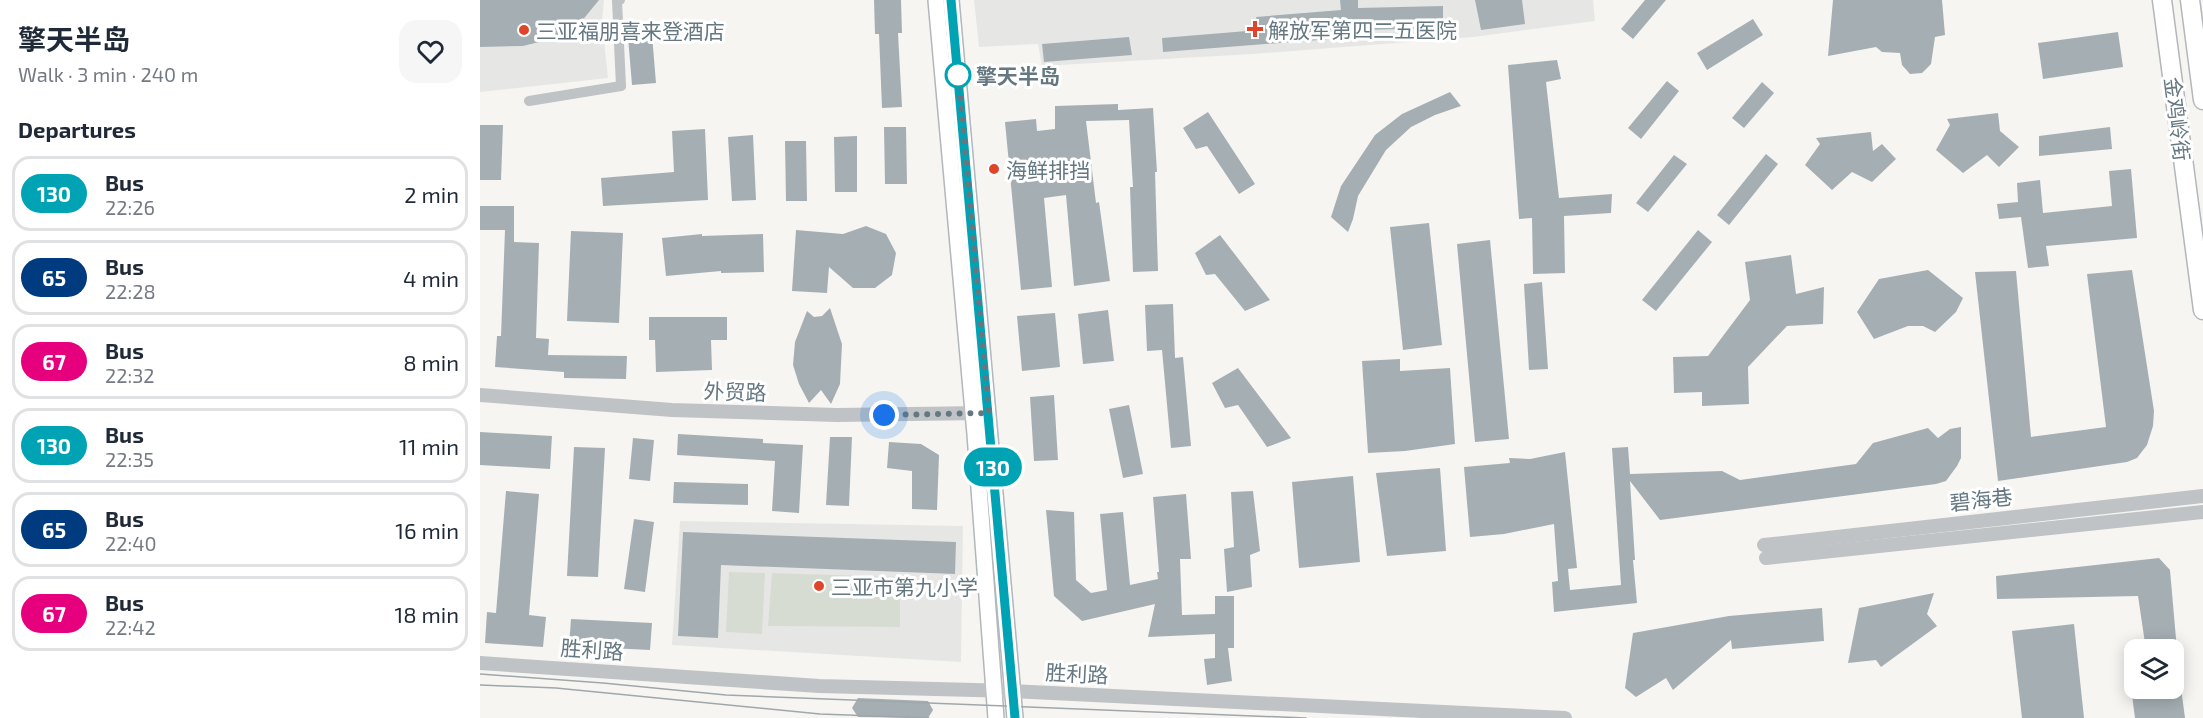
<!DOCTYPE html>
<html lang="en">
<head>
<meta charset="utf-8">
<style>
	:root { --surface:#fff; --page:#f6f6f7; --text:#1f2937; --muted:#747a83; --line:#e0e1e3 }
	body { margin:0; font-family:"Exo 2","Noto Sans SC",sans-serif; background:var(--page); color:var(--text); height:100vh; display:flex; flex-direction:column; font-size:22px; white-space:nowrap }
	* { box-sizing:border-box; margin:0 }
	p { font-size:20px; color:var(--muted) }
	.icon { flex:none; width:33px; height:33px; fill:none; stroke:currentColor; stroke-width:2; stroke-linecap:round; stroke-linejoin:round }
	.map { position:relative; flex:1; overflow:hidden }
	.side { display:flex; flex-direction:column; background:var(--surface); width:480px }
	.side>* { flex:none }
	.badge { padding:0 12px; border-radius:20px; font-size:21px; line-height:39px }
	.tools { position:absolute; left:1644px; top:639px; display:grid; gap:12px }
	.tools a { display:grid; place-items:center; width:60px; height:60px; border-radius:12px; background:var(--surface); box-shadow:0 3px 15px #0003; font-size:30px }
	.you { position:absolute; width:30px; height:30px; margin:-15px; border:4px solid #fff; border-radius:50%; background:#1a73e8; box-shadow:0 0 0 9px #1a73e833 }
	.map>.badge { position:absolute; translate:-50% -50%; box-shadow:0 0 0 3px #fff }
	h2 { padding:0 18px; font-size:22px; line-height:54px }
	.round { display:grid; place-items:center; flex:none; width:63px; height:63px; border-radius:18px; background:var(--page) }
	.headline { display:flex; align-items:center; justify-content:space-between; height:102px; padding:0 18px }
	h1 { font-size:28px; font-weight:700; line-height:45px }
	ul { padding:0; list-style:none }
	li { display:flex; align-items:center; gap:18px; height:75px; margin:0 12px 9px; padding:0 6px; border:3px solid var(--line); border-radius:18px }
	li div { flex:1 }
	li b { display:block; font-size:22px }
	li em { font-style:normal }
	li .badge { min-width:66px; font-weight:700; text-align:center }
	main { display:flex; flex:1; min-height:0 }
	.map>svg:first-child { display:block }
	.built { fill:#e6e7e5 }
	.green { fill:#d7dcd3 }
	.building { fill:#a5afb3 }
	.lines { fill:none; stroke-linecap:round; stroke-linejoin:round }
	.secondary-casing { stroke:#b1b7bb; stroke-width:18 }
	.primary-casing { stroke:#b2b7ba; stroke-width:21 }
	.minor { stroke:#bfc3c6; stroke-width:10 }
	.tertiary { stroke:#bfc3c6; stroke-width:14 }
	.secondary { stroke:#fff; stroke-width:15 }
	.primary { stroke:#fff; stroke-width:18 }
	.tram { stroke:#a0a7ab; stroke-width:1.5 }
	.line-casing { stroke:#fff; stroke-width:14 }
	.line { stroke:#00a3b4; stroke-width:9 }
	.walk { stroke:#657882; stroke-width:6; stroke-dasharray:0 10.8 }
	.poi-dot { fill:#df4629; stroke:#fff; stroke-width:2 }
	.stop-dot { fill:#fff; stroke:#00a3b4; stroke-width:3 }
	.labels { text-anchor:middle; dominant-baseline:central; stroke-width:6; stroke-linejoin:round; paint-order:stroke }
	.poi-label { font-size:21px; fill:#657882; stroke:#fff; text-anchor:start }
	.stop-label { font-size:21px; font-weight:bold; fill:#657882; stroke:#fff; text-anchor:start }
	.street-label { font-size:21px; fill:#657882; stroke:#fff }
</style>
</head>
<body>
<main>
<section class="side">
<div class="headline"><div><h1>擎天半岛</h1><p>Walk · 3 min · 240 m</p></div><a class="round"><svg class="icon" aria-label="heart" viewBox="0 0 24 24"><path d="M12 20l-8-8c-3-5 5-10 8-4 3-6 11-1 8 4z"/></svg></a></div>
<h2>Departures</h2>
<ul>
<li><span class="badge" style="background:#00a3b4;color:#fff">130</span><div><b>Bus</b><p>22:26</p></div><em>2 min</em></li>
<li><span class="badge" style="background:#003b80;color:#fff">65</span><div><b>Bus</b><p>22:28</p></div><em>4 min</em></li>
<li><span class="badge" style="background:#e6007e;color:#fff">67</span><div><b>Bus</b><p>22:32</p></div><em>8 min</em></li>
<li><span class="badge" style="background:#00a3b4;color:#fff">130</span><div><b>Bus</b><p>22:35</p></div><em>11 min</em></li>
<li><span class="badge" style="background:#003b80;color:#fff">65</span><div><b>Bus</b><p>22:40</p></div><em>16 min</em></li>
<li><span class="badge" style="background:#e6007e;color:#fff">67</span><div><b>Bus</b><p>22:42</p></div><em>18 min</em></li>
</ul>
</section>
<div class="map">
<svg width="1723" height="718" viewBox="0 0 1723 718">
	<rect width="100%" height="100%" fill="#f6f5f2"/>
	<!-- built -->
	<g class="built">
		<path d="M0,0h124l-2,21 6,57 -128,14z"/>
		<path d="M494,0h619l2,21 -122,16 -220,17 -211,12 -4,-22 -59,3z"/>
		<path d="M200,521l283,5 -2,136 -289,-17z"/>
	</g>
	<!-- green -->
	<g class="green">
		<path d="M249,572l36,1 -3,61 -36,-2z"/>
		<path d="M292,573l128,4v50l-132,-1z"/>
	</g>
	<!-- building -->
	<g class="building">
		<path d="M0,0h119l-18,22 -26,16 -32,8 -43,1z"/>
		<path d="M394,0h27l1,33h-4l4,74 -20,1 -3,-74h-4z"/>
		<path d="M860,0h18v8l85,-2v22l-85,2v7l-195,15 -1,-14 97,-8 -3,-13 85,-7z"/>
		<path d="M995,0h47l3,24 -44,6z"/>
		<path d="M1165,0h21l-33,39 -12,-10z"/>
		<path d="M1353,0h109l3,35 -10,2 -4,27 -9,9 -12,1 -8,-9 -2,-12 -18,-1 -6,-5 -48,9z"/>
		<path d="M1273,19l10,16 -56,35 -10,-17z"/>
		<path d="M171,23l5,60 -24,2 -5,-60z"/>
		<path d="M1638,32l5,35 -80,12 -5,-36z"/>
		<path d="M649,37l3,18 -88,7 -2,-18z"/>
		<path d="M1077,60l4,19 -15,3 13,116 53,-4 -1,19 -47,3 1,57 -32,1 -1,-56 -13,1 -11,-154z"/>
		<path d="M1187,81l12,10 -38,48 -13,-11z"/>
		<path d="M1282,82l12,11 -30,35 -12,-10z"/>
		<path d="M970,92l11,14 -26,9 -24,12 -25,23 -28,46 -5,23 -5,13 -17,-15 10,-31 34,-51 27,-21z"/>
		<path d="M638,104v6l35,-2 4,64h-2l3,99 -25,1 -3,-85h3l-4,-67 -43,1 10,82 3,-1 11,79 -36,5 -8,-91 -22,3 8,89 -31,3 -16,-168 31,-3 1,12 18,-2v-23z"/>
		<path d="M728,112l47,72 -16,10 -32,-48 -11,3 -13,-21z"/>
		<path d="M1518,113l2,18 19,16 -20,20 -12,-12 -24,18 -27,-23 14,-25 -3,-6z"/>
		<path d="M0,125h23l-2,55h-21z"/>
		<path d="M404,127h22l1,57h-22z"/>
		<path d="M1630,127l2,22 -73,7v-20z"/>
		<path d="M225,129l3,71 -105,6 -2,-28 73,-6 -2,-41z"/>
		<path d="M1391,132l2,19 9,-7 14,15 -24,23 -20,-10 -20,18 -27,-25 15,-21 -4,-6z"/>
		<path d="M273,135l3,65 -24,1 -4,-64z"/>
		<path d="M377,136v56h-22l-1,-55z"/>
		<path d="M305,141h21l1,60h-21z"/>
		<path d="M1286,154l12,10 -49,61 -12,-10z"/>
		<path d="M1194,155l13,9 -39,48 -12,-9z"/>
		<path d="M1651,169l6,69 -91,8 3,20 -21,2 -7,-51 -22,2 -2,-15 21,-2 -1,-19 23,-3 3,33 69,-7 -3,-35z"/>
		<path d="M0,206h34v36l25,1 -3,95 13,1 -1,16 79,1 -1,23 -62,-1v-6l-69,-5 2,-31h4l4,-106h-25z"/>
		<path d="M949,223l13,122 -39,5 -13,-123z"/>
		<path d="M386,226l20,8 10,19 -4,22 -17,13h-22l-24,-21 -2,26 -35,-2 4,-61 47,4z"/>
		<path d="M1218,230l14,12 -56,69 -14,-11z"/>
		<path d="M91,231l52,2 -4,90 -52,-2z"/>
		<path d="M222,234v2l61,-2 1,38 -43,1v-2l-55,5 -4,-38z"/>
		<path d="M740,235l50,65 -25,11 -30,-37 -9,1 -11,-22z"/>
		<path d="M1010,240l19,199 -34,3 -18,-198z"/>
		<path d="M1311,255l5,39 28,-7 -1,37 -36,2 -39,41 1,37 -47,2v-14l-28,1 -1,-36 35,-1 42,-56 -5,-38z"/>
		<path d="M1448,270l35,28 -7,14 -21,20 -12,-6h-15l-34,13 -17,-27 22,-33z"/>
		<path d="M1652,270l22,141 -1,15 -6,19 -10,13 -10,4 -129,19 -23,-209 41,-1 15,166 75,-10 -19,-153z"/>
		<path d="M1062,282l6,87 -19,1 -5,-86z"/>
		<path d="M693,304l2,54 8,-1 8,89 -20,2 -9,-98 -15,1 -2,-46z"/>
		<path d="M350,308l12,36 -2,40 -9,20 -10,-14 -12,13 -10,-19 -6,-19 2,-23 12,-31 7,6 8,-1z"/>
		<path d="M628,310l6,51 -31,3 -5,-50z"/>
		<path d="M575,313l5,54 -38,4 -5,-55z"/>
		<path d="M169,317h78v23h-16l1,30 -56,2 -1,-32h-6z"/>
		<path d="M920,359v12l50,-3 5,76 -50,7 -37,2 -6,-92z"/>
		<path d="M758,368l53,70 -24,9 -29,-42 -13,3 -13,-25z"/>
		<path d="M574,395l4,65 -24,1 -4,-64z"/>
		<path d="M649,405l14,69 -20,4 -14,-69z"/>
		<path d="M1481,427v31l-4,8 -11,15 -10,3 -276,36 -30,-39 5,79h-2l4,43 -83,9 -2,-30 6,-1 -4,-57 -50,10 -34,3 -6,-70 46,-4 -1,-5 21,1 35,-7 12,116 -9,1 2,21 51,-5 -9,-137 16,-1 2,27 92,-3 18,9 116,-16 17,-21 55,-15 10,10 12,-9z"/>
		<path d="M0,432l72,4 -2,33 -70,-4z"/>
		<path d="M198,434l85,5v4l40,2 -4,68 -27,-2 3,-50 -98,-6z"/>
		<path d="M350,437h22l-3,69 -23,-1z"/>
		<path d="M153,438l21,2 -4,41 -21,-2z"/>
		<path d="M409,442l32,2 18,11 -2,55 -25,-1v-38l-25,-3z"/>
		<path d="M94,447l31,1 -7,129 -31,-1z"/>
		<path d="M960,468l6,83 -59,5 -11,-83z"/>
		<path d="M873,476l7,86 -61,6 -7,-86z"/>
		<path d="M194,482l74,2v21l-75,-2z"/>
		<path d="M26,491l33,3 -10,121 17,2 -3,30 -58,-4 2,-31 9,1z"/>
		<path d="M773,491l7,60 -10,4 2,32 -25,5 -3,-43 10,-2 -3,-55z"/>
		<path d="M706,494l5,65h-11l2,56 33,-1v-18h19v52h-6l4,33 -25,4 -3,-26 11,-1v-24l-67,3 7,-33 -73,17 -28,-25 -8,-86 28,2 2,68 15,13 16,-3 -7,-76 23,-2 7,73 28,-6 -1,-7h2l-6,-75z"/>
		<path d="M154,519l20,3 -9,70 -21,-3z"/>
		<path d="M203,532l273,10 -1,32 -234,-9 -3,73 -40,-2z"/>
		<path d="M1679,558l11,12 7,80h-31l-8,-54 -141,3 -1,-23z"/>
		<path d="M1454,593l-7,21 10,12 -56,41 -5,-7 -28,3 11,-55z"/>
		<path d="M1342,608l2,33 -92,8 -1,-9 -58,50 -7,-12 -30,19 -11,-9 8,-55 96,-17z"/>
		<path d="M91,619l81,4 -2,27 -81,-4z"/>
		<path d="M1594,624l10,94h-62l-10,-87z"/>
		<path d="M1651,688h50l4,30h-50z"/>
		<path d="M378,698l70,3 5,9 -5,8 -70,-1 -6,-9z"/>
	</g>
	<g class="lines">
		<defs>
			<g id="secondary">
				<path d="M456,0l39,434 21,284"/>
				<path d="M471,0l64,718"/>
			</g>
			<g id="primary">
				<path d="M1682,0l41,310"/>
				<path d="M1710,0l13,100"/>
			</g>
		</defs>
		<!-- secondary casing -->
		<use href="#secondary" class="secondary-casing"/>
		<!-- primary casing -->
		<use href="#primary" class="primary-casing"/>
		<!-- minor -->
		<path class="minor" d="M49,101l92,-15 -4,-85 3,-1"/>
		<!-- tertiary -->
		<g class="tertiary">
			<path d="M0,395l192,15 165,5 147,-2"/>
			<path d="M1284,545l439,-49"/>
			<path d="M1286,558l437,-46"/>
			<path d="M0,663l339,23 194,5 552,27"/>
		</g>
		<!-- secondary -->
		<use href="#secondary" class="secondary"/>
		<!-- primary -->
		<use href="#primary" class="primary"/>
		<!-- tram -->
		<g class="tram">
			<path d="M0,674l123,9 123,12 580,23"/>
			<path d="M0,685l76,3 264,26 109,4"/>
		</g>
	</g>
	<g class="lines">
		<defs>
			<path id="line" d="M471,0l64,718"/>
		</defs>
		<!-- line casing -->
		<use href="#line" class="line-casing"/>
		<!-- line -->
		<use href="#line" class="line"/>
		<!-- walk -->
		<path class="walk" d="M404,415l105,-2 -31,-343v5"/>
	</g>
	<!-- markers -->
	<g class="poi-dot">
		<path d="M772 20h6v6h6v6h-6v6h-6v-6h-6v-6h6z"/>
		<circle cx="44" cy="30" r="6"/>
		<circle cx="514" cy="169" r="6"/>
		<circle cx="339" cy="586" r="6"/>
	</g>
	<circle class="stop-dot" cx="478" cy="75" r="12"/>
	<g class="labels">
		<!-- poi labels -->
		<g class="poi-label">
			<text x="788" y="29">解放军第四二五医院</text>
			<text x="56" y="30">三亚福朋喜来登酒店</text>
			<text x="526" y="169">海鲜排挡</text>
			<text x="351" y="586">三亚市第九小学</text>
		</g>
		<!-- stop labels -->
		<g class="stop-label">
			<text x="496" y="75">擎天半岛</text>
		</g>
		<!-- street labels -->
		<g class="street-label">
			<text transform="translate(1698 119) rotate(83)">金鸡岭街</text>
			<text transform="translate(255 391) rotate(2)">外贸路</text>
			<text transform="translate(1501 499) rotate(-6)">碧海巷</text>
			<text transform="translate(112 649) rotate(4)">胜利路</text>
			<text transform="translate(597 673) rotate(3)">胜利路</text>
		</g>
	</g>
</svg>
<div class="tools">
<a><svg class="icon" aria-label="layers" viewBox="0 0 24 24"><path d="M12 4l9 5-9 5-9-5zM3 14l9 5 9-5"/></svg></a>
</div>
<div class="you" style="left:404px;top:415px"></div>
<b class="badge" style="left:513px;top:467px;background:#00a3b4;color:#fff">130</b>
</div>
</main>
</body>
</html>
